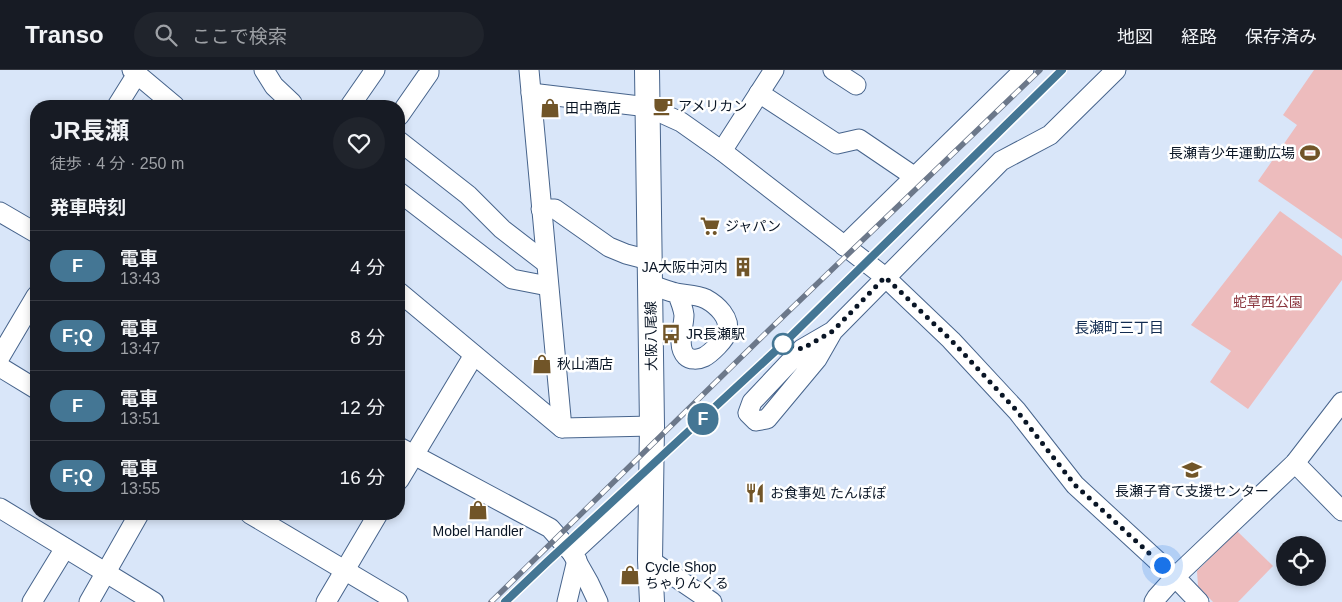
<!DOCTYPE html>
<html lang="ja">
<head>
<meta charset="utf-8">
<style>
	:root { --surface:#171b24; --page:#20242c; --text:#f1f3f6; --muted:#9ea1a6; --line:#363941 }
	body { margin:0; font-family:Arial,"Noto Sans JP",sans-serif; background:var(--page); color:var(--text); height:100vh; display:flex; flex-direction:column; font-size:19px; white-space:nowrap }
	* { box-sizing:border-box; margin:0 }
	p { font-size:16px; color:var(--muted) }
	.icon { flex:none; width:28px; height:28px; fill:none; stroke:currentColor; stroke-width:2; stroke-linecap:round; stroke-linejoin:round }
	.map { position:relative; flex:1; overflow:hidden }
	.side { position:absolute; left:30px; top:30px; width:375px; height:420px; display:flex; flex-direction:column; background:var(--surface); border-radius:20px; box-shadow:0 2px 8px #0003 }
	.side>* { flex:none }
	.badge { padding:0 10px; border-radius:16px; font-size:18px; line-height:32px }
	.tools { position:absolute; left:1276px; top:466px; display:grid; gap:10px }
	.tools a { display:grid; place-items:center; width:50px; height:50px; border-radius:50%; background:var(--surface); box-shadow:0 2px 8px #0003; font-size:25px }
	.you { position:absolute; width:25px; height:25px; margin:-12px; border:4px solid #fff; border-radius:50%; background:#1a73e8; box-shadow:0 0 0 8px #1a73e833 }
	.map>.badge { position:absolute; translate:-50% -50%; box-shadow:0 0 0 2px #fff }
	h2 { padding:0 20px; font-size:19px; line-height:45px }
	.round { display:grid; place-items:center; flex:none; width:52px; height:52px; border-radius:26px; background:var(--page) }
	.headline { display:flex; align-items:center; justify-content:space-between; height:85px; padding:0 20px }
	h1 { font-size:24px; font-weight:700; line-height:38px }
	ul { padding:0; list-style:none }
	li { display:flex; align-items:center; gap:15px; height:70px; padding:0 20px; border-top:1px solid var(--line) }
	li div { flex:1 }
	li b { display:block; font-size:19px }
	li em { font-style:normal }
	li .badge { min-width:55px; font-weight:700; text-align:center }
	header { display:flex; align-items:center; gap:30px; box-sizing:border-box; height:70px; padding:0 25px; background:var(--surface); border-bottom:1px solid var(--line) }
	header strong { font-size:24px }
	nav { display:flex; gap:28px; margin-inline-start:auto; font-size:18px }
	.search { width:350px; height:45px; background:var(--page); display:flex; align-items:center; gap:12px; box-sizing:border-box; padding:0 18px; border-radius:28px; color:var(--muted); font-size:19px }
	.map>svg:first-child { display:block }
	.green { fill:#edbcbd }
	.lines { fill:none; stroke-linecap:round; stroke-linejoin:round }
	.minor-casing { stroke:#47648c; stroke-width:21 }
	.major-casing { stroke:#47648c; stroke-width:26 }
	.minor { stroke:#fff; stroke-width:19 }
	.major { stroke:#fff; stroke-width:24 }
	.rail-casing { stroke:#6c788a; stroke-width:5.5 }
	.rail { stroke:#fff; stroke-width:4; stroke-dasharray:11; stroke-linecap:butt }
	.line-casing { stroke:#fff; stroke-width:11 }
	.line { stroke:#447694; stroke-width:8 }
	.walk { stroke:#091525; stroke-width:5; stroke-dasharray:0 9 }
	.stop-dot { fill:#fff; stroke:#447694; stroke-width:2.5 }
	.labels { text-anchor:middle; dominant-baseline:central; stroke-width:5; stroke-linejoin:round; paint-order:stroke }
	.poi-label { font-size:14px; fill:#091525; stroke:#fff; text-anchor:start }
	.park-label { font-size:14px; fill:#8c3840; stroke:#fff }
	.street-label { font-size:14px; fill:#091525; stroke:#fff }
	.neighbourhood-label { font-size:15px; fill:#122c51; stroke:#fff }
</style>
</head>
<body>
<header>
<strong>Transo</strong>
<div class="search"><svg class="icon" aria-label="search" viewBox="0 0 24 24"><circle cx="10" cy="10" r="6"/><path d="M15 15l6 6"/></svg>ここで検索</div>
<nav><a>地図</a><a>経路</a><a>保存済み</a></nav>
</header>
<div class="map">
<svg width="1342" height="532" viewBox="0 0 1342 532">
	<rect width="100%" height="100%" fill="#d9e6f9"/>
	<!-- green -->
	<g class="green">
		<path d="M1314,0h28v169l-84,-58 39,-56 -14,-10z"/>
		<path d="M1280,141l62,45v24l-94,129 -38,-27 21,-31 -40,-26z"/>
		<path d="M1237,461l36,35 -35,36h-25l-15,-16 -1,-15z"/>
	</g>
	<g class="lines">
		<defs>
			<g id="minor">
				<path d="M132,0l43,36"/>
				<path d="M264,0l10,16 18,17 -2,3"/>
				<path d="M529,0l33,358"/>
				<path d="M833,0l23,15"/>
				<path d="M531,23l117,14 33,15 41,29 163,126 66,63 66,71 58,74 100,92 24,25"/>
				<path d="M759,23l78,51 22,-5 56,38"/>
				<path d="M117,36l20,-32"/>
				<path d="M350,36l25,-36"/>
				<path d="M399,46l30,-43v-3"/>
				<path d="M399,71l69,54 34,34 44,34"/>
				<path d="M722,81l52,-81"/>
				<path d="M399,122l113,87 36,7"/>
				<path d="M541,139h14l54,38 17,7 23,6"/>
				<path d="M0,142l36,21"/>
				<path d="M844,176l180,-176"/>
				<path d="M650,215c9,2 17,6 26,8 10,2 20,1 30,6 11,6 25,19 21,33 -1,7 -17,22 -23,25 -6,3 -14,3 -18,-1 -10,-10 -2,-29 -2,-41 -1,-8 -4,-15 -7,-22"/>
				<path d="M399,222l163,136 90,-2"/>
				<path d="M833,261l-31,18 -50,53 -4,11 8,8 11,-2 50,-60 16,-28 168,-170 49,-26 66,-65"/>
				<path d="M0,287l36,-61"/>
				<path d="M0,297l36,22"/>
				<path d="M399,377l151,81 22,25 17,30 9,19"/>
				<path d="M1295,393l47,48"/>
				<path d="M399,410l75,-125"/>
				<path d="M0,438l154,94"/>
				<path d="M250,444l148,88"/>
				<path d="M572,483l79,-73"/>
				<path d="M650,490l62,42"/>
				<path d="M32,532l33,-54"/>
				<path d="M89,532l50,-88"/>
				<path d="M326,532l52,-88"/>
				<path d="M567,532l10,-42"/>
				<path d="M1154,532l3,-5 18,-20 120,-114 47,-61"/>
			</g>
			<path id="major" d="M647,0l5,356 -2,134 2,42"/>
		</defs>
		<!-- minor casing -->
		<use href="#minor" class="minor-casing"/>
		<!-- major casing -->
		<use href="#major" class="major-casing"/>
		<!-- minor -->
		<use href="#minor" class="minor"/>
		<!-- major -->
		<use href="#major" class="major"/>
		<defs>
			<g id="rail">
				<path d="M491,532l278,-272 271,-260"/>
				<path d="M505,532l42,-40 236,-217 279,-275"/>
			</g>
		</defs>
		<!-- rail casing -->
		<use href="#rail" class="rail-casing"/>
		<!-- rail -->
		<use href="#rail" class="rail"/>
	</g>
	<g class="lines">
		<defs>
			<path id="line" d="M505,532l42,-40 235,-217 280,-275"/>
		</defs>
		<!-- line casing -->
		<use href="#line" class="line-casing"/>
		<!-- line -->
		<use href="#line" class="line"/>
		<!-- walk -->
		<path class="walk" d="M783,274l19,5 31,-18 52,-54 66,63 66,71 58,74 87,80"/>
	</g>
	<!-- icons -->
	<defs>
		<symbol id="cafe-bare" viewBox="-9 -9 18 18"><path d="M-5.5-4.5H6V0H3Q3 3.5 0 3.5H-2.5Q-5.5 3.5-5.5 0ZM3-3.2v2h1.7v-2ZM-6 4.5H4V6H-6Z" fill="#715528" stroke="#fff" stroke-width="2.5" paint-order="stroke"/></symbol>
		<symbol id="shop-bare" viewBox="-9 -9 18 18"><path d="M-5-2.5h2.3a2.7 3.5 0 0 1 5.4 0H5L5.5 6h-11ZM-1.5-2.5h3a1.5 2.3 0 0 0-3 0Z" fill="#715528" stroke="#fff" stroke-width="2.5" paint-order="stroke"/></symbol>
		<symbol id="stadium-bare" viewBox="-9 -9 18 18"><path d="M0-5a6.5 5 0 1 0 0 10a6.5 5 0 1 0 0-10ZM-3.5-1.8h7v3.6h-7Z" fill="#715528" stroke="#fff" stroke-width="2.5" paint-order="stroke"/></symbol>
		<symbol id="supermarket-bare" viewBox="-9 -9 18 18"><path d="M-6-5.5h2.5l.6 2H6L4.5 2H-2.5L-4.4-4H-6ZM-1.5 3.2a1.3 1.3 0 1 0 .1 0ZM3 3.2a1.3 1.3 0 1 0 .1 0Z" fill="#715528" stroke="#fff" stroke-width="2.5" paint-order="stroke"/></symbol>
		<symbol id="building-bare" viewBox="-9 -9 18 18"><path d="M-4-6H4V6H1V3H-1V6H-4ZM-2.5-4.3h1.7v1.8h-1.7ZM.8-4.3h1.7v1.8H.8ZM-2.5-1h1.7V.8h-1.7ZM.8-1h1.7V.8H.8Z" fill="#715528" stroke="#fff" stroke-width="2.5" paint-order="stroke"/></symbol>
		<symbol id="bus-bare" viewBox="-9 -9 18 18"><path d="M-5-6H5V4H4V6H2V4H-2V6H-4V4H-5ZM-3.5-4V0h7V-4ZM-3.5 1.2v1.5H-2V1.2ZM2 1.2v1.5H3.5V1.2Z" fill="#715528" stroke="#fff" stroke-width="2.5" paint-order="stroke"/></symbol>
		<symbol id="school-bare" viewBox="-9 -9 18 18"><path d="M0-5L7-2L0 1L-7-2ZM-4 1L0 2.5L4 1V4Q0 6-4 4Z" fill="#715528" stroke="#fff" stroke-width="2.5" paint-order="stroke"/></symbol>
		<symbol id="restaurant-bare" viewBox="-9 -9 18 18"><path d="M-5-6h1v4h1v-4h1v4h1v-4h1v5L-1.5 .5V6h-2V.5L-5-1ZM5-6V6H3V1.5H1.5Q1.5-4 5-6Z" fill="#715528" stroke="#fff" stroke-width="2.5" paint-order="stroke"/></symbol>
	</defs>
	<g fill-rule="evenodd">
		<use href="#cafe-bare" x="649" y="22" width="28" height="28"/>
		<use href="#shop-bare" x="536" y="24" width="28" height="28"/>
		<use href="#stadium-bare" x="1296" y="69" width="28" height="28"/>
		<use href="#supermarket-bare" x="696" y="142" width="28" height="28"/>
		<use href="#building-bare" x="729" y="183" width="28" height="28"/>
		<use href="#bus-bare" x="657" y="250" width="28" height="28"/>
		<use href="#shop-bare" x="528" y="280" width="28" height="28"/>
		<use href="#school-bare" x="1178" y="386" width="28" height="28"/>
		<use href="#restaurant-bare" x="741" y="409" width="28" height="28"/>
		<use href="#shop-bare" x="464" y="426" width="28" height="28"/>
		<use href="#shop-bare" x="616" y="491" width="28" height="28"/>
	</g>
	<!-- markers -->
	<circle class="stop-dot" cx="783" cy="274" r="10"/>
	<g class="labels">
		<!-- poi labels -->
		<g class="poi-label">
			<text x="678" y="36">アメリカン</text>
			<text x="565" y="38">田中商店</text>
			<text x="1295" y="83" text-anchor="end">長瀬青少年運動広場</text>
			<text x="725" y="156">ジャパン</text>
			<text x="728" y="197" text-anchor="end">JA大阪中河内</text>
			<text x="686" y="264">JR長瀬駅</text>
			<text x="557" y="294">秋山酒店</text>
			<text x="1192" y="421" text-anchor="middle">長瀬子育て支援センター</text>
			<text x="770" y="423">お食事処 たんぽぽ</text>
			<text x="478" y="461" text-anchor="middle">Mobel Handler</text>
			<text x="645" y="497">Cycle Shop<tspan x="645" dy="16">ちゃりんくる</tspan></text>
		</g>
		<!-- park labels -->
		<g class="park-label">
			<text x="1268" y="232">蛇草西公園</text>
		</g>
		<!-- street labels -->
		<g class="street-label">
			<text transform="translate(651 266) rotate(-91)">大阪八尾線</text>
		</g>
		<!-- neighbourhood labels -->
		<g class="neighbourhood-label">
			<text x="1119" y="257">長瀬町三丁目</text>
		</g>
	</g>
</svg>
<div class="tools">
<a><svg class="icon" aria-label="locate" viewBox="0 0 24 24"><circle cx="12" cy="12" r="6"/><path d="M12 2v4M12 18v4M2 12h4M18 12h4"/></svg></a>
</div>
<div class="you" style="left:1162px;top:495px"></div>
<b class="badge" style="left:703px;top:349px;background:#447694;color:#fff">F</b>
<section class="side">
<div class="headline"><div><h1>JR長瀬</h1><p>徒歩 · 4 分 · 250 m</p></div><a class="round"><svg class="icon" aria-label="heart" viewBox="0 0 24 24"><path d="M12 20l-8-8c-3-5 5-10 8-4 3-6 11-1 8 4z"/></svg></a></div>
<h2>発車時刻</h2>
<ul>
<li><span class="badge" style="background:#447694;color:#fff">F</span><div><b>電車</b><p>13:43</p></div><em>4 分</em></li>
<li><span class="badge" style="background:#447694;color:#fff">F;Q</span><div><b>電車</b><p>13:47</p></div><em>8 分</em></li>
<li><span class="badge" style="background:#447694;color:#fff">F</span><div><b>電車</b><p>13:51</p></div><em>12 分</em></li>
<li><span class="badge" style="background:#447694;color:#fff">F;Q</span><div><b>電車</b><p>13:55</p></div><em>16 分</em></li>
</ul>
</section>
</div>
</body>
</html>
